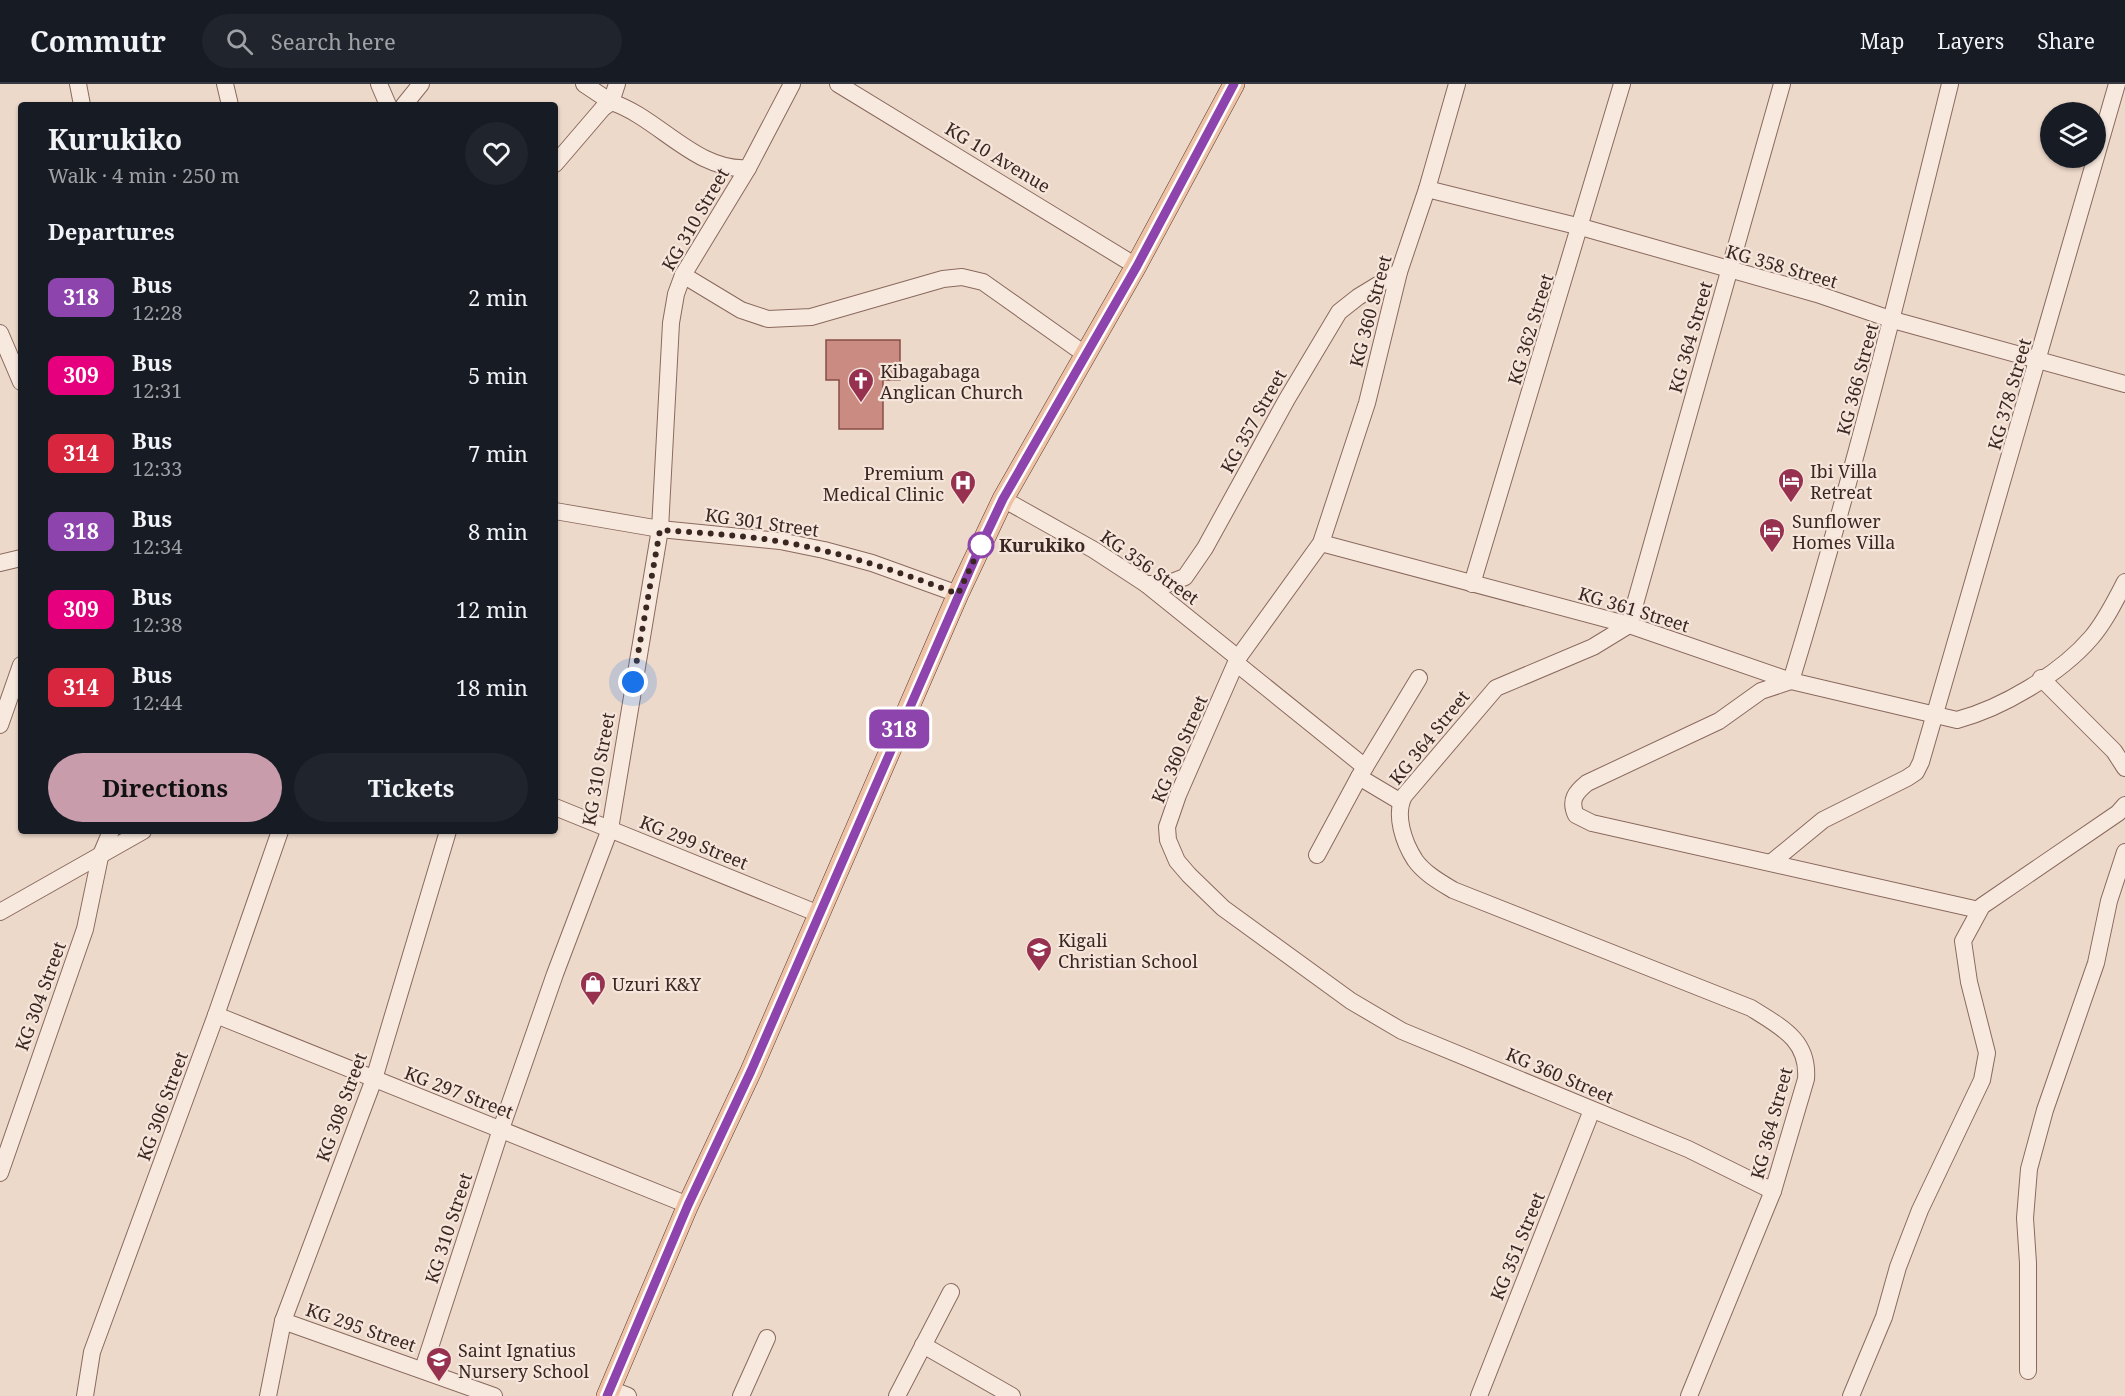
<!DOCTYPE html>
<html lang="en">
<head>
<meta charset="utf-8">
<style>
	:root { --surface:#171b24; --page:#20242c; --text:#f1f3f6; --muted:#9ea1a6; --line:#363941; --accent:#c89cab }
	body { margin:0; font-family:"Noto Serif",serif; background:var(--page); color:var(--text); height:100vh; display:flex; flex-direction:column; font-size:22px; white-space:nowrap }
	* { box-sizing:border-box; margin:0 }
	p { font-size:20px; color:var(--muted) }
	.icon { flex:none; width:33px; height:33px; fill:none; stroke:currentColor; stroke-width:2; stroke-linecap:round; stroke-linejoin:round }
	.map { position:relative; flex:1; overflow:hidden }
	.side { position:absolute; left:18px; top:18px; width:540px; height:732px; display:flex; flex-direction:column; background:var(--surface); border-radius:6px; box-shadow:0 2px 4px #0004 }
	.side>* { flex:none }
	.badge { padding:0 12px; border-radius:9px; font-size:21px; line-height:39px }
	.controls { position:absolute; left:2040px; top:18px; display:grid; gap:12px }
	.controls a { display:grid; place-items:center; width:66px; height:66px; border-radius:50%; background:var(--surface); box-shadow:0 2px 4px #0004; font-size:30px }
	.you { position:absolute; width:30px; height:30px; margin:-15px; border:4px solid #fff; border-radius:50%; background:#1a73e8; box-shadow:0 0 0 9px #1a73e833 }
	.map>.badge { position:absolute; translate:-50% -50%; box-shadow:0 0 0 3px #fff }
	h2 { padding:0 30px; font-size:22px; line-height:54px }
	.round { display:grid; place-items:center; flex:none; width:63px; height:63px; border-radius:32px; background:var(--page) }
	.summary { display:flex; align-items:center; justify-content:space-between; height:102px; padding:0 30px }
	h1 { font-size:28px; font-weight:700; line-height:45px }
	.cta { display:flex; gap:12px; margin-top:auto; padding:12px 30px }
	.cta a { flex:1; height:69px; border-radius:36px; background:var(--accent); color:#111; font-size:24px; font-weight:700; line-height:69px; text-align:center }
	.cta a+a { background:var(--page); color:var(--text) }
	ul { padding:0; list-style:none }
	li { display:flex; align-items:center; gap:18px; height:78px; padding:0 30px }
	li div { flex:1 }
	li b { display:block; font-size:22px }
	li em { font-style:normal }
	li .badge { min-width:66px; font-weight:700; text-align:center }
	header { display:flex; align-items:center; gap:36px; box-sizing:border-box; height:84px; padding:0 30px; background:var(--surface); border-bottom:2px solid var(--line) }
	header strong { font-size:28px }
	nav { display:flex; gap:33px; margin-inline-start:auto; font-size:21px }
	.search { width:420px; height:54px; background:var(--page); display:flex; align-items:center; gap:15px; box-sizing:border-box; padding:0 21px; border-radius:33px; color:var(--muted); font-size:22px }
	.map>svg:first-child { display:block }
	.building { fill:#ca8b82; stroke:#884d46; stroke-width:1.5 }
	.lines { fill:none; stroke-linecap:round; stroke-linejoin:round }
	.minor-casing { stroke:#8a695f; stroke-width:18 }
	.major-casing { stroke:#583933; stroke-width:22 }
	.minor { stroke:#f8e9de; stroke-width:16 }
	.major { stroke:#edc2a5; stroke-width:21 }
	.line-casing { stroke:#fff; stroke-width:14 }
	.line { stroke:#8e44ad; stroke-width:9 }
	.walk { stroke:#3b2722; stroke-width:6; stroke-dasharray:0 10.8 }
	.stop-dot { fill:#fff; stroke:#8e44ad; stroke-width:3 }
	.labels { text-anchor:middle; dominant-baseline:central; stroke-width:4.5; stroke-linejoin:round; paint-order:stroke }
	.street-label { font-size:18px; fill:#3b2722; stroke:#f5e5da }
	.poi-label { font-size:18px; fill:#3b2722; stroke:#f5e5da; text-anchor:start }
	.stop-label { font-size:18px; font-weight:bold; fill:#3b2722; stroke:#f5e5da; text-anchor:start }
</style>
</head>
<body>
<header>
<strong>Commutr</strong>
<div class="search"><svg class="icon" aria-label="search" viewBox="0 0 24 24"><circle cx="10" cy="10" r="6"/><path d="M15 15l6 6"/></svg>Search here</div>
<nav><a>Map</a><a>Layers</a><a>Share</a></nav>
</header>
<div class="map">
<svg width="2125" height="1312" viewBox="0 0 2125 1312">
	<rect width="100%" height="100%" fill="#edd9ca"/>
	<!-- building -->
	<path class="building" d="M826,256h74v40h-17v49h-44v-49h-13z"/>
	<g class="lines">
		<defs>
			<g id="minor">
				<path d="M78,0l4,21"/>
				<path d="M225,0l5,21"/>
				<path d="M379,0l9,21"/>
				<path d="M584,0l27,18 6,-18"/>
				<path d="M838,0l298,182"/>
				<path d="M1457,0l-30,105 -28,83 -32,131 -46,140 -83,115 -60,137 -11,32 1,13 9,21 12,14 34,33 128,93 51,30 286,118 85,42"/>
				<path d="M1950,0c-49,200 -99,400 -159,597l-30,10 -42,30 -132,62c-11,9 -18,17 -11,32l16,8 387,87"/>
				<path d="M404,21l17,-21"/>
				<path d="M555,80l48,-56 8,-6c47,15 85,70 137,66l44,-84"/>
				<path d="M1427,105l154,38 236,67 76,26 232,64"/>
				<path d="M683,191l58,35 27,9 43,-2 132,-38 19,-2 21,5 103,73"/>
				<path d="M0,249l21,49"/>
				<path d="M1003,415l91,51 52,34 92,74"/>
				<path d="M555,427l105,18 120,12 44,9 48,13 86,31"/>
				<path d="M1321,459l308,82 162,56 166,39c45,-12 103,-46 134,-82 14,-16 24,-37 34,-56"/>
				<path d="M0,479l21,-5"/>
				<path d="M1146,500h21l18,-7 20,-29 82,-149 52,-87 19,-15 41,-25"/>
				<path d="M1472,500l150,-500"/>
				<path d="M1236,579l129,104"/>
				<path d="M2041,594l73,73 11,17"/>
				<path d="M0,641l21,-60"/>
				<path d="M1359,693l42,25"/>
				<path d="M555,723l264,107"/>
				<path d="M1317,771l42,-78 60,-99"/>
				<path d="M1772,778l51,-42 84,-42 9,-6 5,-10 196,-678"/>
				<path d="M0,828l143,-81"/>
				<path d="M216,931l472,190"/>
				<path d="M0,1089l85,-244 15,-72 11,-26"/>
				<path d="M283,1237l211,75"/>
				<path d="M923,1261l89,51"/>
				<path d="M423,1285l78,-240 54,-155 55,-145 50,-300 11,-206 5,-29 7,-19 65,-107"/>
				<path d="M2028,1287v-108l-3,-45 4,-49 16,-59 51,-147 13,-62 16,-49"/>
				<path d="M610,1305l18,7"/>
				<path d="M85,1312l7,-44 124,-337 64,-184"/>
				<path d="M268,1312l15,-75 91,-242 74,-248"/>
				<path d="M741,1312l26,-58"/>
				<path d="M897,1312l54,-104"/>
				<path d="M1479,1312l113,-286"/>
				<path d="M1689,1312l84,-205 33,-112c3,-39 -25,-52 -55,-71l-298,-118c-13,-8 -29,-17 -38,-30 -11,-17 -21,-45 -11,-64l92,-108 97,-41 36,-22 153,-541"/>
				<path d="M1851,1312l33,-79 14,-50 22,-57 62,-130 5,-27 -18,-71 -6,-41 19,-35 136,-93 7,-8"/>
			</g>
			<path id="major" d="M607,1312l81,-191 63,-134 207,-477 45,-95 133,-233 98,-182"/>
		</defs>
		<!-- minor casing -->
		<use href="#minor" class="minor-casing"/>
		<!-- major casing -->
		<use href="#major" class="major-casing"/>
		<!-- minor -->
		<use href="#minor" class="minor"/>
		<!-- major -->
		<use href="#major" class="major"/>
	</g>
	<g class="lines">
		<defs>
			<path id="line" d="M607,1312l81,-191 63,-134 225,-515 27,-57 134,-233 97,-182"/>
		</defs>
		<!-- line casing -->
		<use href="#line" class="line-casing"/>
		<!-- line -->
		<use href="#line" class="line"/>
		<!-- walk -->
		<path class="walk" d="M633,598l27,-152c41,3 83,5 123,12 61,11 117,30 175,52l27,-57 -4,8"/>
	</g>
	<!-- icons -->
	<defs>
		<symbol id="church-pin" viewBox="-11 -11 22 30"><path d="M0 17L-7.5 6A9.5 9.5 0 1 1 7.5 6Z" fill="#963250" stroke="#f5e5da"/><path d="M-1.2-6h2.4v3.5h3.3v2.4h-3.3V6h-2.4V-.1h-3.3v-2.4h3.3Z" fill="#fff"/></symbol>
		<symbol id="hotel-pin" viewBox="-11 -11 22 30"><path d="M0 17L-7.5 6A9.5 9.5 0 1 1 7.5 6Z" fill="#963250" stroke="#f5e5da"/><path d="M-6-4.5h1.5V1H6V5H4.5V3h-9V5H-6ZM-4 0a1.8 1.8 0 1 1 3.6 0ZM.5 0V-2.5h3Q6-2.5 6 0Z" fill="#fff"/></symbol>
		<symbol id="hospital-pin" viewBox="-11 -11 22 30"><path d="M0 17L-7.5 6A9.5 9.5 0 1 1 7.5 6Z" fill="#963250" stroke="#f5e5da"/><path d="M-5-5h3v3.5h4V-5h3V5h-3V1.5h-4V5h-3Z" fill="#fff"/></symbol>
		<symbol id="school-pin" viewBox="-11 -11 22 30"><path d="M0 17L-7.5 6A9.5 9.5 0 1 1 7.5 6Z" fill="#963250" stroke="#f5e5da"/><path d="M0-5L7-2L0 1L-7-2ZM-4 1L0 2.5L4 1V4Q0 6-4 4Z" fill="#fff"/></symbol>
		<symbol id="shop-pin" viewBox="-11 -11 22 30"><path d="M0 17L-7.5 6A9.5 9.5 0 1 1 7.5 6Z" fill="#963250" stroke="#f5e5da"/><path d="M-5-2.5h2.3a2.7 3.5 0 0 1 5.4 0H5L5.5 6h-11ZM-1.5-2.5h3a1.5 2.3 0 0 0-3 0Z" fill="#fff"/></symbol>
	</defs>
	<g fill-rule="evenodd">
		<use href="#church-pin" x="846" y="282" width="30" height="40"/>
		<use href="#hotel-pin" x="1776" y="382" width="30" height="40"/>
		<use href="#hospital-pin" x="948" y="384" width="30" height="40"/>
		<use href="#hotel-pin" x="1757" y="432" width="30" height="40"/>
		<use href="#school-pin" x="1024" y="851" width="30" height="40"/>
		<use href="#shop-pin" x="578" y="885" width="30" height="40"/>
		<use href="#school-pin" x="424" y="1261" width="30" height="40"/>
	</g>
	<!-- markers -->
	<circle class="stop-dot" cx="981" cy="461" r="12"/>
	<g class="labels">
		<!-- street labels -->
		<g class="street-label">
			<text transform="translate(998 73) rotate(31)">KG 10 Avenue</text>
			<text transform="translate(695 135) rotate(-60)">KG 310 Street</text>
			<text transform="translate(1782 182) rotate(16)">KG 358 Street</text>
			<text transform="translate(1370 227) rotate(-75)">KG 360 Street</text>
			<text transform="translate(1530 245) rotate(-73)">KG 362 Street</text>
			<text transform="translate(1690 253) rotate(-74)">KG 364 Street</text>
			<text transform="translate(1857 295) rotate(-75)">KG 366 Street</text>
			<text transform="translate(2009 310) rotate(-74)">KG 378 Street</text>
			<text transform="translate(1253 337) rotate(-61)">KG 357 Street</text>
			<text transform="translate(762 438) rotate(8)">KG 301 Street</text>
			<text transform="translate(1150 483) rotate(35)">KG 356 Street</text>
			<text transform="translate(1634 525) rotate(17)">KG 361 Street</text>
			<text transform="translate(1429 653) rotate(-51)">KG 364 Street</text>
			<text transform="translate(1179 665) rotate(-67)">KG 360 Street</text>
			<text transform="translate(598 685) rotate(-80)">KG 310 Street</text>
			<text transform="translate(694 758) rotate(22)">KG 299 Street</text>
			<text transform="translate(40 912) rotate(-70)">KG 304 Street</text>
			<text transform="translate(1560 991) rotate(23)">KG 360 Street</text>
			<text transform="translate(459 1008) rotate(21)">KG 297 Street</text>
			<text transform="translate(162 1022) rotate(-70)">KG 306 Street</text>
			<text transform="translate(341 1023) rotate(-70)">KG 308 Street</text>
			<text transform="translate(1771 1039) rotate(-75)">KG 364 Street</text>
			<text transform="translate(448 1144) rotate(-72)">KG 310 Street</text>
			<text transform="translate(1517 1162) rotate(-68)">KG 351 Street</text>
			<text transform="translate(361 1243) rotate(19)">KG 295 Street</text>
		</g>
		<!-- poi labels -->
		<g class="poi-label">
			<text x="880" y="287">Kibagabaga<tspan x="880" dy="21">Anglican Church</tspan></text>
			<text x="1810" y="387">Ibi Villa<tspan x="1810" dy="21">Retreat</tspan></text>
			<text x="944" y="389" text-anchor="end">Premium<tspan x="944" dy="21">Medical Clinic</tspan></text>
			<text x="1792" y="437">Sunflower<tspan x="1792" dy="21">Homes Villa</tspan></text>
			<text x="1058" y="856">Kigali<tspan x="1058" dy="21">Christian School</tspan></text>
			<text x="612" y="900">Uzuri K&amp;Y</text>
			<text x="458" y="1266">Saint Ignatius<tspan x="458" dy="21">Nursery School</tspan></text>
		</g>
		<!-- stop labels -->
		<g class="stop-label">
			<text x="999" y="461">Kurukiko</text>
		</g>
	</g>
</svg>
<div class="controls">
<a><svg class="icon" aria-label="layers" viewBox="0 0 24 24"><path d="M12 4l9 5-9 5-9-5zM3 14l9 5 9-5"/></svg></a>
</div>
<div class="you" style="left:633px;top:598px"></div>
<b class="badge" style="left:899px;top:645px;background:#8e44ad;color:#fff">318</b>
<section class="side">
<div class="summary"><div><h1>Kurukiko</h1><p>Walk · 4 min · 250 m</p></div><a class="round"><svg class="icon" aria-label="heart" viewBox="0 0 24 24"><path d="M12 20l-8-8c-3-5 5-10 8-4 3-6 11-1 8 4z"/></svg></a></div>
<h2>Departures</h2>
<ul>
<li><span class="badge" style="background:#8e44ad;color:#fff">318</span><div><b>Bus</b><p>12:28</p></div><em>2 min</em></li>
<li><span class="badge" style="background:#e6007e;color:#fff">309</span><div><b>Bus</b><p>12:31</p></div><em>5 min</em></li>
<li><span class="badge" style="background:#d7263d;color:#fff">314</span><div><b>Bus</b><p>12:33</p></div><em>7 min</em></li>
<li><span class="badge" style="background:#8e44ad;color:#fff">318</span><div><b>Bus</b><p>12:34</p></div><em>8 min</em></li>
<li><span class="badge" style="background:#e6007e;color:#fff">309</span><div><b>Bus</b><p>12:38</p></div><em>12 min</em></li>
<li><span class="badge" style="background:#d7263d;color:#fff">314</span><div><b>Bus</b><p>12:44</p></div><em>18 min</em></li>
</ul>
<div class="cta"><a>Directions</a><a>Tickets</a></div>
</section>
</div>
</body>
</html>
